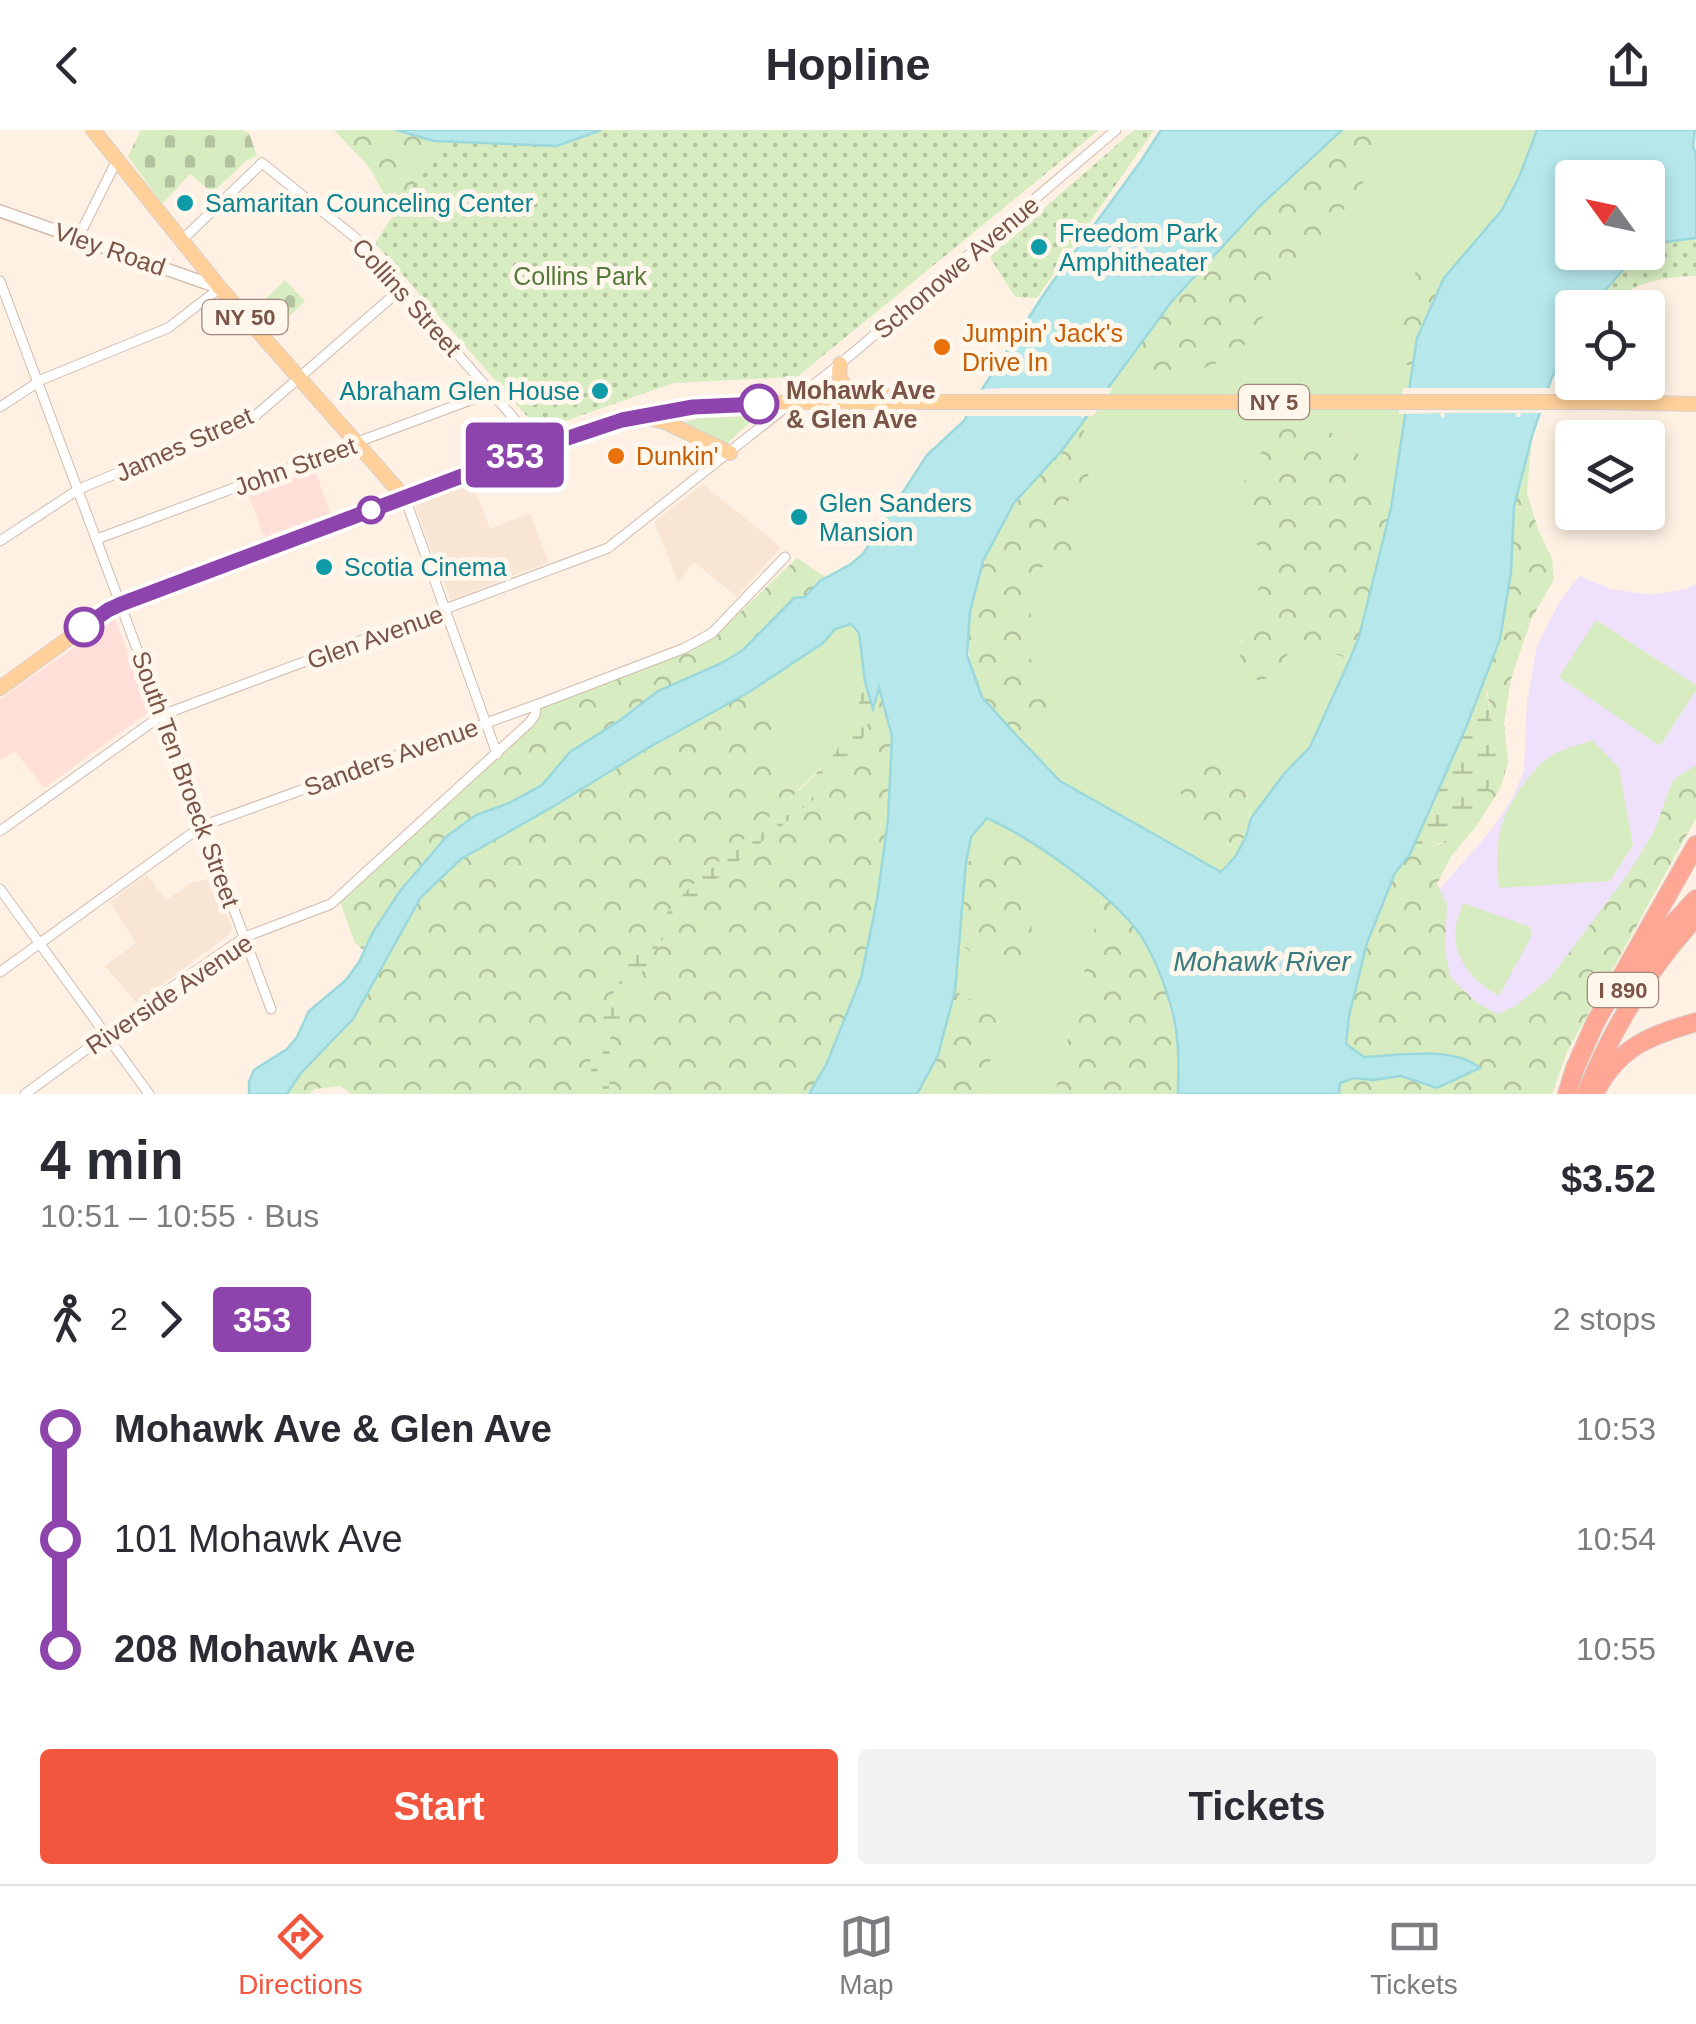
<!DOCTYPE html>
<html lang="en">
<head>
<meta charset="utf-8">
<style>
	:root { --surface:#fff; --page:#f2f2f3; --text:#2b2b33; --muted:#7c7c81; --line:#e1e1e2; --accent:#f3563e }
	body { margin:0; font-family:Arial,sans-serif; background:var(--page); color:var(--text); height:100vh; display:flex; flex-direction:column; font-size:38px; white-space:nowrap }
	* { box-sizing:border-box; margin:0 }
	p { font-size:32px; color:var(--muted) }
	.icon { flex:none; width:55px; height:55px; fill:none; stroke:currentColor; stroke-width:2; stroke-linecap:round; stroke-linejoin:round }
	.map { position:relative; height:964px; overflow:hidden }
	.details { display:flex; flex-direction:column; background:var(--surface); flex:1 }
	.details>* { flex:none }
	.badge { padding:0 20px; border-radius:8px; font-size:35px; line-height:65px }
	.needle { width:65px; rotate:303deg }
	.tools { position:absolute; left:1555px; top:30px; display:grid; gap:20px }
	.tools a { display:grid; place-items:center; width:110px; height:110px; border-radius:10px; background:var(--surface); box-shadow:0 5px 15px #0003; font-size:50px }
	.map>.badge { position:absolute; translate:-50% -50%; box-shadow:0 0 0 5px #fff }
	.legs { display:flex; align-items:center; gap:15px; height:110px; padding:0 40px; font-size:32px }
	.legs p { margin-inline-start:auto }
	.summary { display:flex; align-items:center; justify-content:space-between; height:170px; padding:0 40px }
	h1 { font-size:55px; font-weight:600; line-height:75px }
	.action { display:flex; gap:20px; margin-top:auto; padding:20px 40px }
	.action a { flex:1; height:115px; border-radius:10px; background:var(--accent); color:#fff; font-size:40px; font-weight:600; line-height:115px; text-align:center }
	.action a+a { background:var(--page); color:var(--text) }
	ul { padding:0 40px; list-style:none }
	li { display:flex; align-items:center; gap:35px; height:110px; font-size:38px }
	li i { display:grid; place-items:center; width:15px; height:100%; margin:0 12px; background:currentColor }
	li i::after { content:''; width:25px; height:25px; margin:-12px; border:8px solid; border-radius:50%; background:var(--surface) }
	li p { margin-inline-start:auto }
	li:first-child i { background:linear-gradient(#0000 50%,currentColor 0) }
	li:last-child i { background:linear-gradient(currentColor 50%,#0000 0) }
	header { display:flex; justify-content:space-between; align-items:center; height:130px; padding:0 40px; background:var(--surface); font-size:45px; font-weight:600 }
	.dock { display:flex; justify-content:space-around; align-items:center; height:140px; border-top:2px solid var(--line); background:var(--surface); font-size:28px; color:var(--muted) }
	.dock a { display:grid; justify-items:center; gap:5px }
	.dock .selected { color:var(--accent) }
	.map>svg:first-child { display:block }
	.residential { fill:#f9e5d4 }
	.commercial { fill:#ffdfd7 }
	.education { fill:#efe0fb }
	.green { fill:#d7edc1 }
	.forest { fill:url(#forest-crowns) }
	.wetland { fill:url(#wetland-marsh) }
	.cemetery { fill:url(#cemetery-stones) }
	.park { fill:url(#park-dots) }
	.water { fill:#b6e7ea; stroke:#9bd8dc; stroke-width:2.5 }
	.pier { fill:#fef1e4 }
	.lines { fill:none; stroke-linecap:round; stroke-linejoin:round }
	.minor-casing { stroke:#d3baab; stroke-width:11 }
	.tertiary-casing { stroke:#d3baab; stroke-width:14 }
	.primary-casing { stroke:#d9cfcb; stroke-width:16 }
	.motorway-casing { stroke:#d9cfcb; stroke-width:20 }
	.minor { stroke:#fff; stroke-width:9 }
	.tertiary { stroke:#fff; stroke-width:11 }
	.primary { stroke:#ffd09a; stroke-width:14 }
	.motorway { stroke:#fea795; stroke-width:18 }
	.line-1-casing { stroke:#fff; stroke-width:22 }
	.line-1 { stroke:#8e44ad; stroke-width:15 }
	.culture-dot { fill:#0f9aa8; stroke:#fff6ec; stroke-width:4 }
	.food-dot { fill:#e8710a; stroke:#fff6ec; stroke-width:4 }
	.stop-1-dot { fill:#fff; stroke:#8e44ad; stroke-width:5 }
	.labels { text-anchor:middle; dominant-baseline:central; stroke-width:10; stroke-linejoin:round; paint-order:stroke }
	.shield { fill:#fff6ec; stroke:#a18578; stroke-width:2.5 }
	.shield-label { font-size:22px; font-weight:bold; fill:#795447 }
	.culture-label { font-size:25px; fill:#0d838f; stroke:#fff6ec; text-anchor:start }
	.street-label { font-size:25px; fill:#795447; stroke:#fff6ec }
	.park-label { font-size:25px; fill:#537a3b; stroke:#fff6ec }
	.food-label { font-size:25px; fill:#c56008; stroke:#fff6ec; text-anchor:start }
	.stop-label { font-size:25px; font-weight:bold; fill:#795447; stroke:#fff6ec; text-anchor:start }
	.water-label { font-size:28px; font-style:italic; fill:#397b80; stroke:#fff6ec }
</style>
</head>
<body>
<header><svg class="icon" aria-label="back" viewBox="0 0 24 24"><path d="M15 5l-7 7 7 7"/></svg>Hopline<svg class="icon" aria-label="share" viewBox="0 0 24 24"><path d="M12 15V3M7 8l5-5 5 5M5 13v7h14v-7"/></svg></header>
<div class="map">
<svg width="1696" height="964" viewBox="0 0 1696 964">
	<defs>
		<pattern id="forest-crowns" width="20" height="18" patternUnits="userSpaceOnUse" patternTransform="scale(2.5)"><rect width="20" height="18" fill="#d7edc1"/><path d="M2 6a3 3 0 1 1 6 0M12 15a3 3 0 1 1 6 0" fill="none" stroke="#b3c39f"/></pattern>
		<pattern id="wetland-marsh" width="20" height="14" patternUnits="userSpaceOnUse" patternTransform="scale(2.5)"><rect width="20" height="14" fill="#d7edc1"/><path d="M1 5h8M5 5V1M11 12h8M15 12V8" fill="none" stroke="#b3c39f"/></pattern>
		<pattern id="cemetery-stones" width="16" height="16" patternUnits="userSpaceOnUse" patternTransform="scale(2.5)"><rect width="16" height="16" fill="#d7edc1"/><path d="M2 7V4a2 2 0 0 1 4 0v3zM10 15v-3a2 2 0 0 1 4 0v3z" fill="#b3c39f"/></pattern>
		<pattern id="park-dots" width="8" height="8" patternUnits="userSpaceOnUse" patternTransform="scale(2.5)"><rect width="8" height="8" fill="#d7edc1"/><path d="M2 2h.1M6 6h.1" fill="none" stroke="#b3c39f" stroke-width="1.8" stroke-linecap="round"/></pattern>
	</defs>
	<rect width="100%" height="100%" fill="#fef1e4"/>
	<!-- residential -->
	<g class="residential">
		<path d="M472,351l18,48 40,-16 19,49 -98,38 -37,-96z"/>
		<path d="M703,354l78,63 -44,50 -43,-35 -16,20 -24,-60z"/>
		<path d="M146,745l21,25 24,-17 21,-5 20,49 -2,7 -93,69 -32,-37 31,-23 -26,-41z"/>
	</g>
	<!-- commercial -->
	<g class="commercial">
		<path d="M312,331l18,52 -66,24 -19,-51z"/>
		<path d="M115,489l35,92 -106,77 -29,-37 -15,10v-62z"/>
	</g>
	<!-- education -->
	<path class="education" d="M1580,446l31,13 39,6 36,-6 10,-5v181l-23,15 -19,51 -26,43 -74,111 -52,38 -34,-18 -51,-81 17,-28 58,-67 20,-31 12,-27 3,-70 10,-55 23,-45z"/>
	<!-- green -->
	<g class="green">
		<path d="M1400,0h137l-17,45 -18,35 -49,58 -12,-10 -38,105 9,4 -21,141 -29,-47 -18,-23 -90,101 12,22 -20,72 -6,10 40,26 9,-17c22,-8 41,0 61,7l-40,88 -26,27 -33,44 -4,-26 -22,54 21,-9 -11,21 -15,14 -160,-91 -38,-39 12,-8 11,-59 -17,-19 -6,-15 9,-25 -1,-22 4,-22 20,-12 17,-6 6,-12 -20,-26 33,-43 3,-19 -12,-30 37,-51 85,-5 65,-59 58,-74z"/>
		<path d="M757,286l-33,30 -45,-22 20,-6z"/>
		<path d="M1596,490l100,65v5l-36,56 -101,-69z"/>
		<path d="M851,494l8,9 6,49 -9,30 -19,40 -40,39 -24,-9 11,-60 -19,-41 58,-38 12,-14z"/>
		<path d="M1592,610l27,28 14,77 -23,36 -111,7c-5,-43 -1,-71 26,-106 8,-10 17,-21 29,-28 11,-6 26,-9 38,-14z"/>
		<path d="M987,688c43,20 79,47 115,78l-47,198h-71l14,-72 -15,-16 -28,-15 4,-48 40,30 16,2 13,-27 -15,-117 -10,11 -37,21 5,-26z"/>
		<path d="M1463,773l67,24 2,8 -33,61c-25,-13 -49,-40 -43,-70 1,-8 5,-16 7,-23z"/>
	</g>
	<!-- forest -->
	<g class="forest">
		<path d="M334,0h62l4,3 42,8 -67,102 17,-25 -7,-22 -16,-29z"/>
		<path d="M1342,0h58l-74,105 -58,74 -31,47 -34,12 -84,5 53,-72 89,-96z"/>
		<path d="M1441,128l12,10c-22,25 -35,67 -41,99l-9,-4c-9,-32 -4,-100 38,-105z"/>
		<path d="M1081,294l13,30 -4,19 -33,43 20,26 -6,12 -17,6 -20,12 -4,22 1,22 -9,25 6,15 17,19 4,31 -15,28 -12,8c-12,-14 -31,-29 -40,-46 -32,-56 -3,-148 35,-195 21,-27 44,-50 64,-77z"/>
		<path d="M1291,294c16,3 33,5 48,12 21,11 39,51 52,72l-32,129 -9,22c-20,-7 -39,-15 -61,-7l-9,17 -18,12 -16,-5c-7,-16 -10,-27 0,-43l20,-72c-10,-19 -26,-44 -25,-67 2,-20 31,-62 50,-70z"/>
		<path d="M1532,306l-5,57 11,36 14,30 2,20 -23,41 -20,59 -7,44 4,39 -7,25 -25,40 -24,28 -15,29 10,21 -2,47 6,26 26,25 21,11 19,-9 33,-27 78,-104 26,-43 19,-51 23,-15v53l-129,234 -15,42h-213l1,-11 14,-5 19,2 28,-4 36,11 42,-19 -59,-16 -56,5 -18,-13 3,-28 18,-73 28,-70 15,-19 30,-10 21,-14 13,-14 16,-102 -2,-20 -5,-11 17,-44 11,-67 3,-65z"/>
		<path d="M797,428l28,19 -20,20 -12,1 -50,52 -21,13 -64,28 -39,30 -49,31 -29,34 -32,17 -25,8 -20,11 -31,29 -33,40 -37,59 -8,-7 -15,-41 196,-180 5,-15 174,-71z"/>
		<path d="M765,551l19,41 -11,60 24,9 18,4 38,-28 26,-80 13,49 -4,84 -11,80 -16,78 -34,85 -18,31h-458l-10,-8 -26,3 -6,5h-22l13,-20 53,-55 68,-122 40,-38z"/>
		<path d="M1214,630c32,22 42,39 32,77l-21,9 -12,-2 -16,-19 -19,-37 15,-22z"/>
		<path d="M1014,700c10,37 24,79 15,117 -3,9 -9,19 -14,28l-16,-1 -40,-31 7,-80 37,-21z"/>
		<path d="M1102,766l15,12 29,34 20,50 12,53v49h-123z"/>
		<path d="M955,861l28,15 15,16 -14,72h-67l21,-39z"/>
	</g>
	<!-- wetland -->
	<g class="wetland">
		<path d="M865,552l8,27 -20,58 -139,114 -49,54 -30,48 -25,56 -1,49 2,6h-18l-3,-40 21,-56 29,-55 49,-55 119,-106 28,-30 20,-40z"/>
		<path d="M1483,553c5,11 5,20 7,31 2,10 6,21 6,31 1,29 -13,67 -36,86 -15,12 -32,17 -50,23l57,-129z"/>
	</g>
	<!-- cemetery -->
	<g class="cemetery">
		<path d="M141,0h101l7,3 8,23 -11,5 -34,32 -22,-19 -28,30 -34,-48z"/>
		<path d="M285,150l20,21 -33,32 -20,-21z"/>
	</g>
	<!-- park -->
	<g class="park">
		<path d="M601,0h498l-302,247 -123,6 -135,47 -164,-187 67,-102 115,5z"/>
		<path d="M1134,0h20l-117,168 -22,-1 -26,-41z"/>
		<path d="M1696,108v38c-45,1 -60,10 -99,30 3,-24 46,-57 67,-64 9,-3 22,-3 32,-4z"/>
	</g>
	<!-- water -->
	<g class="water">
		<path d="M396,0h205l-44,16 -123,-5z"/>
		<path d="M1161,0h181l-81,75 -89,96 -109,148 -49,54 -31,58 -13,51 -3,43 15,42 35,39 43,45 161,91 14,-15 11,-20 5,-19 33,-44 26,-27 40,-88 9,-22 32,-129 26,-170 27,-60 58,-68 18,-35 17,-45h158l-2,16 3,8v84l-31,4 -17,9v-73h-76v74l72,1 -12,6 -41,48 -19,1v30l-20,39 -20,59 -18,71 -3,65 -11,67 -33,86 -57,129 -15,19 -28,70 -18,73 -3,28 18,13c34,-1 88,-12 116,11l-43,20 -36,-12 -28,4 -19,-2 -14,5 -1,11h-161c0,-15 1,-31 0,-46 -2,-34 -15,-72 -31,-102 -23,-45 -114,-107 -160,-128l-16,19 -5,26 -11,128 -17,64 -21,39h-108l18,-31 34,-85 16,-78 11,-80 4,-84 -13,-48 -6,21 -8,-27 -6,-49 -8,-9 -16,5 -12,14 -74,49 -101,56 -94,58 -93,53 -40,38 -68,122 -53,55 -13,20h-38v-12l5,-12 33,-21 10,-12 12,-26 37,-31 13,-18 14,-30 27,-41 47,-55 29,-21 33,-12 33,-18 28,-33 49,-31 39,-30 64,-28 21,-13 51,-52 11,-1 15,-16 31,-17 12,-10 64,-99 37,-34 11,-21 71,-109 95,-130z"/>
	</g>
	<!-- pier -->
	<g class="pier">
		<path d="M1001,258h112l-20,28h-9v2l-4,-2h-119l15,-26z"/>
		<path d="M1403,258h151l-9,25h-24l-1,4h-3l-1,-4h-71l-1,5 -3,-1 -1,-4 -41,1z"/>
	</g>
	<g class="lines">
		<defs>
			<g id="minor">
				<path d="M78,108l39,-78"/>
				<path d="M181,111l81,-78 95,76 182,208"/>
				<path d="M0,151l271,728"/>
				<path d="M0,277l43,-28 125,-51 52,-40"/>
				<path d="M405,368l92,256"/>
				<path d="M97,409l395,-147"/>
				<path d="M0,411l79,-52 176,-73 146,-127"/>
				<path d="M0,701l162,-116 446,-167 232,-184 276,-234"/>
				<path d="M0,759l149,205"/>
				<path d="M0,842l202,-146 334,-121 149,-57 27,-15 73,-76"/>
				<path d="M25,964l143,-104 77,-53 86,-33 198,-181 6,-8 1,-10"/>
			</g>
			<path id="tertiary" d="M0,81l220,77"/>
			<g id="primary">
				<path d="M93,0l127,158 185,210"/>
				<path d="M840,234c-7,35 32,26 53,33"/>
				<path d="M647,288l18,4 65,31"/>
				<path d="M0,558l108,-78 13,-6 405,-152 96,-32 71,-13 101,-5h809l93,2"/>
			</g>
			<g id="motorway">
				<path d="M1633,846l33,-45 30,-32"/>
				<path d="M1597,959c23,-43 55,-54 99,-67"/>
				<path d="M1567,964l8,-26 20,-45 101,-178"/>
				<path d="M1586,964c26,-65 62,-125 110,-177"/>
			</g>
		</defs>
		<!-- minor casing -->
		<use href="#minor" class="minor-casing"/>
		<!-- tertiary casing -->
		<use href="#tertiary" class="tertiary-casing"/>
		<!-- primary casing -->
		<use href="#primary" class="primary-casing"/>
		<!-- motorway casing -->
		<use href="#motorway" class="motorway-casing"/>
		<!-- minor -->
		<use href="#minor" class="minor"/>
		<!-- tertiary -->
		<use href="#tertiary" class="tertiary"/>
		<!-- primary -->
		<use href="#primary" class="primary"/>
		<!-- motorway -->
		<use href="#motorway" class="motorway"/>
	</g>
	<g class="lines">
		<defs>
			<path id="line-1" d="M84,497l24,-17 13,-6 405,-152 96,-32 71,-13 66,-3"/>
		</defs>
		<!-- line-1 casing -->
		<use href="#line-1" class="line-1-casing"/>
		<!-- line-1 -->
		<use href="#line-1" class="line-1"/>
	</g>
	<!-- markers -->
	<g class="culture-dot">
		<circle cx="185" cy="73" r="10"/>
		<circle cx="1039" cy="117" r="10"/>
		<circle cx="600" cy="261" r="10"/>
		<circle cx="799" cy="387" r="10"/>
		<circle cx="324" cy="437" r="10"/>
	</g>
	<g class="food-dot">
		<circle cx="942" cy="217" r="10"/>
		<circle cx="616" cy="326" r="10"/>
	</g>
	<g class="stop-1-dot">
		<circle cx="759" cy="274" r="18"/>
		<circle cx="371" cy="380" r="12"/>
		<circle cx="84" cy="497" r="18"/>
	</g>
	<g class="labels">
		<!-- shield labels -->
		<g class="shield">
			<rect x="202.5" y="170" width="85" height="34" rx="8"/>
			<rect x="1239" y="255" width="70" height="34" rx="8"/>
			<rect x="1588" y="843" width="70" height="34" rx="8"/>
		</g>
		<g class="shield-label">
			<text x="245" y="187">NY 50</text>
			<text x="1274" y="272">NY 5</text>
			<text x="1623" y="860">I 890</text>
		</g>
		<!-- culture labels -->
		<g class="culture-label">
			<text x="205" y="73">Samaritan Counceling Center</text>
			<text x="1059" y="103">Freedom Park<tspan x="1059" dy="29">Amphitheater</tspan></text>
			<text x="580" y="261" text-anchor="end">Abraham Glen House</text>
			<text x="819" y="373">Glen Sanders<tspan x="819" dy="29">Mansion</tspan></text>
			<text x="344" y="437">Scotia Cinema</text>
		</g>
		<!-- street labels -->
		<g class="street-label">
			<text transform="translate(110 119) rotate(19)">Vley Road</text>
			<text transform="translate(956 137) rotate(-40)">Schonowe Avenue</text>
			<text transform="translate(407 167) rotate(48)">Collins Street</text>
			<text transform="translate(184 314) rotate(-24)">James Street</text>
			<text transform="translate(295 336) rotate(-20)">John Street</text>
			<text transform="translate(375 507) rotate(-20)">Glen Avenue</text>
			<text transform="translate(391 627) rotate(-20)">Sanders Avenue</text>
			<text transform="translate(186 649) rotate(70)">South Ten Broeck Street</text>
			<text transform="translate(169 864) rotate(-34)">Riverside Avenue</text>
		</g>
		<!-- park labels -->
		<g class="park-label">
			<text x="580" y="146">Collins Park</text>
		</g>
		<!-- food labels -->
		<g class="food-label">
			<text x="962" y="203">Jumpin' Jack's<tspan x="962" dy="29">Drive In</tspan></text>
			<text x="636" y="326">Dunkin'</text>
		</g>
		<!-- stop labels -->
		<g class="stop-label">
			<text x="786" y="260">Mohawk Ave<tspan x="786" dy="29">&amp; Glen Ave</tspan></text>
		</g>
		<!-- water labels -->
		<g class="water-label">
			<text x="1262" y="831">Mohawk River</text>
		</g>
	</g>
</svg>
<div class="tools">
<a><svg class="needle" viewBox="-14 -14 28 28"><path d="M0-13l5 13h-10z" fill="#e53935"/><path d="M0 13l5-13h-10z" fill="#7c7c81"/></svg></a>
<a><svg class="icon" aria-label="locate" viewBox="0 0 24 24"><circle cx="12" cy="12" r="6"/><path d="M12 2v4M12 18v4M2 12h4M18 12h4"/></svg></a>
<a><svg class="icon" aria-label="layers" viewBox="0 0 24 24"><path d="M12 4l9 5-9 5-9-5zM3 14l9 5 9-5"/></svg></a>
</div>
<b class="badge" style="left:515px;top:325px;background:#8e44ad;color:#fff">353</b>
</div>
<section class="details">
<div class="summary"><div><h1>4 min</h1><p>10:51 – 10:55 · Bus</p></div><b>$3.52</b></div>
<div class="legs"><svg class="icon" aria-label="walk" viewBox="0 0 24 24"><circle cx="13" cy="4" r="2"/><path d="M13 8l-2 6 4 7M11 14l-3 7M7 12l3-4h3l4 4"/></svg>2<svg class="icon" aria-label="forward" viewBox="0 0 24 24"><path d="M9 5l7 7-7 7"/></svg><b class="badge" style="background:#8e44ad;color:#fff">353</b><p>2 stops</p></div>
<ul>
<li><i style="color:#8e44ad"></i><b>Mohawk Ave &amp; Glen Ave</b><p>10:53</p></li>
<li><i style="color:#8e44ad"></i><span>101 Mohawk Ave</span><p>10:54</p></li>
<li><i style="color:#8e44ad"></i><b>208 Mohawk Ave</b><p>10:55</p></li>
</ul>
<div class="action"><a>Start</a><a>Tickets</a></div>
</section>
<nav class="dock">
<a class="selected"><svg class="icon" aria-label="directions" viewBox="0 0 24 24"><path d="M12 3l9 9-9 9-9-9zM9 14v-3h6M13 9l2 2-2 2"/></svg>Directions</a>
<a><svg class="icon" aria-label="map" viewBox="0 0 24 24"><path d="M3 6l6-2 6 2 6-2v14l-6 2-6-2-6 2zM9 4v14M15 6v14"/></svg>Map</a>
<a><svg class="icon" aria-label="tickets" viewBox="0 0 24 24"><path d="M3 7h18v10H3zM15 7v10"/></svg>Tickets</a>
</nav>
</body>
</html>
